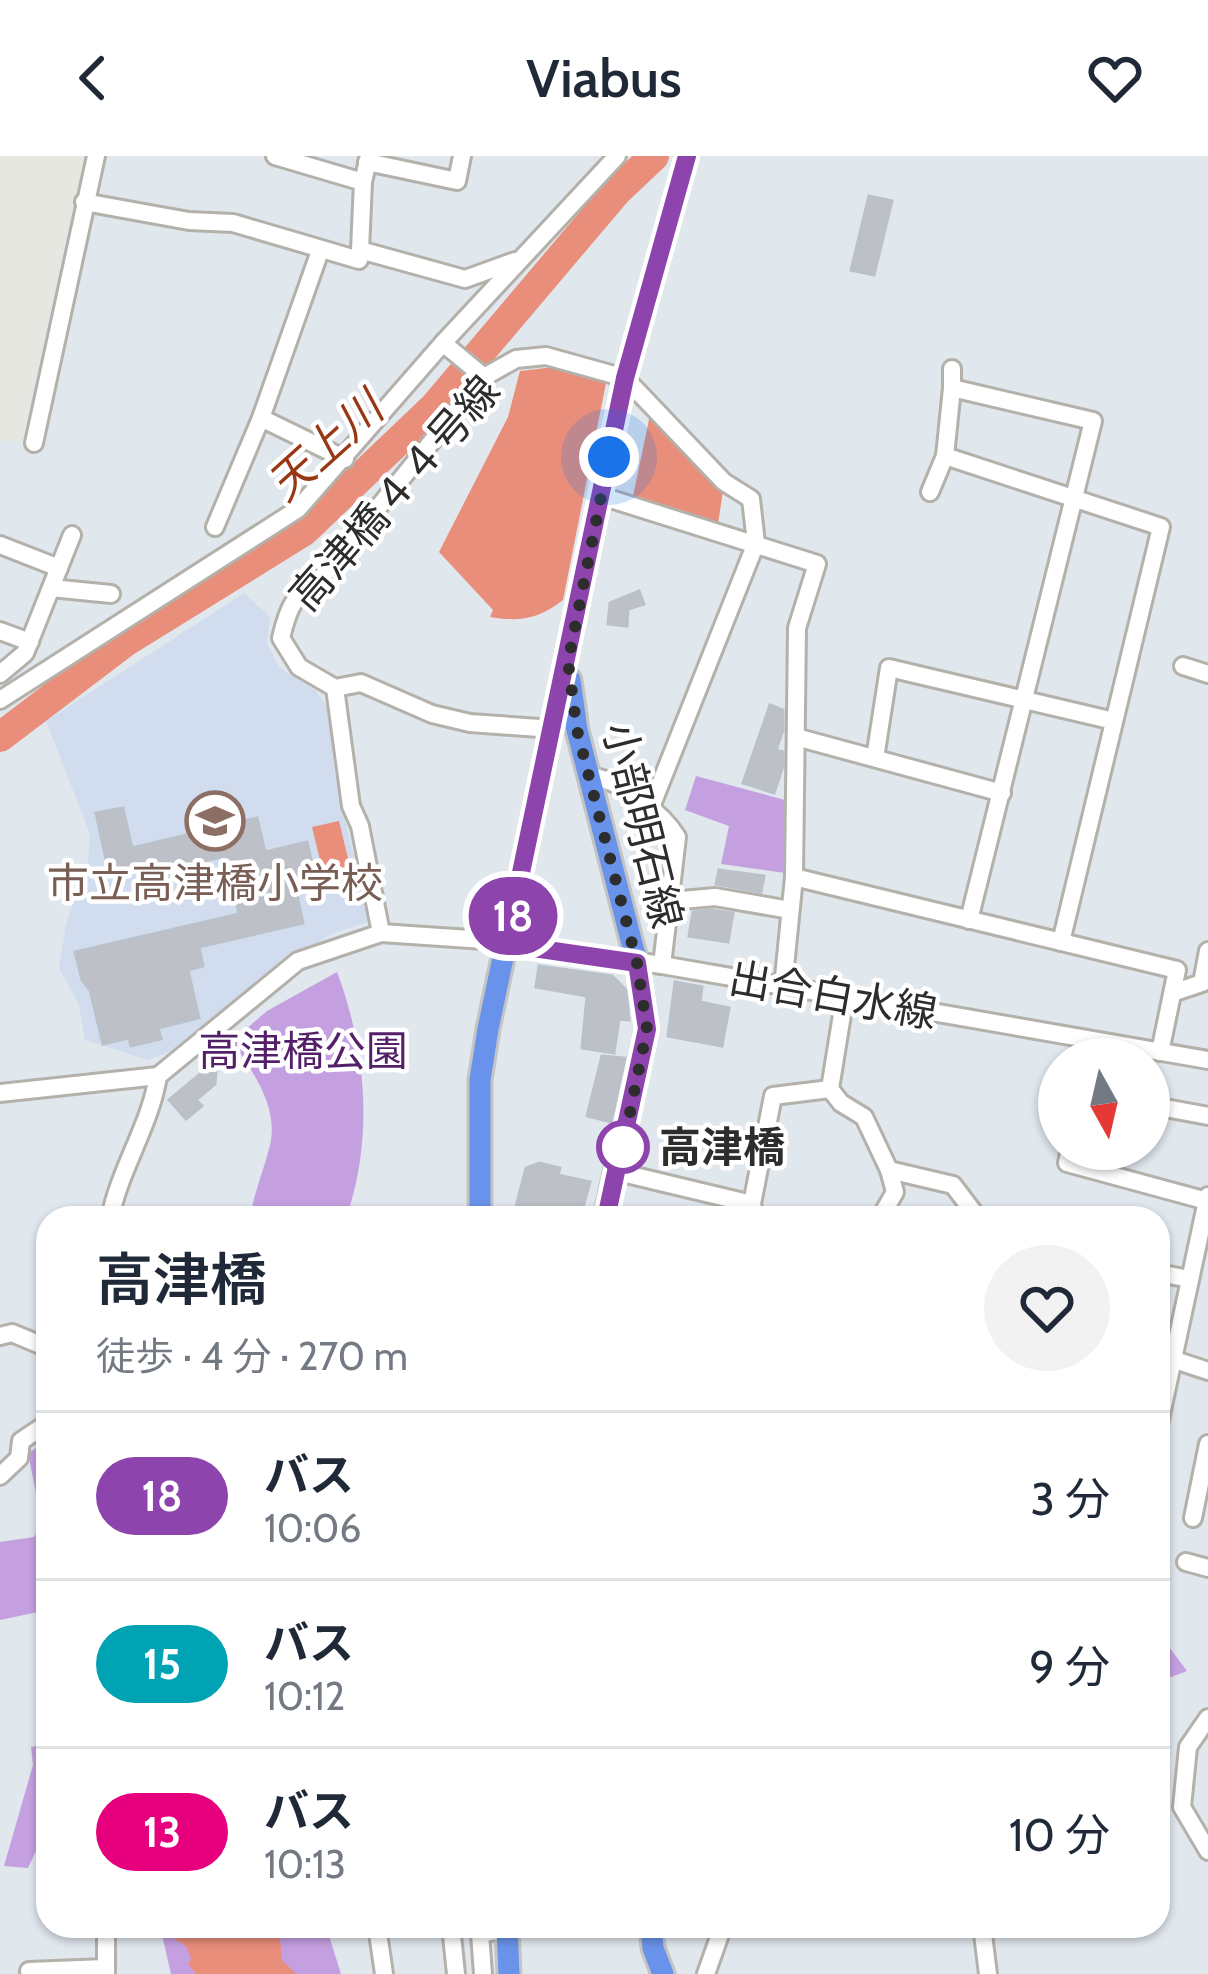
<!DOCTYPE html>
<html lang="ja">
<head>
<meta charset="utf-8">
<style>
	:root { --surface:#fff; --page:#f2f2f3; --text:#1f2937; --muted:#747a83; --line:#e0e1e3 }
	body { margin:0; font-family:Cabin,"Noto Sans JP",sans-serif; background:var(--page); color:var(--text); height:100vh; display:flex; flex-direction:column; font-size:45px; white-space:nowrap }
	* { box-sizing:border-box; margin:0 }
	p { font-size:39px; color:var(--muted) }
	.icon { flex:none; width:66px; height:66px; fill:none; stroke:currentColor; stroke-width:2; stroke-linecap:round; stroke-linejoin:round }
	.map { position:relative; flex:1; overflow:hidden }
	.side { position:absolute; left:36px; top:1050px; width:1134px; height:732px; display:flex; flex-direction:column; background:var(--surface); border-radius:36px; box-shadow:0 3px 9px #0004 }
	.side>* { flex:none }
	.badge { padding:0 24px; border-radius:39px; font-size:42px; line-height:78px }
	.needle { width:78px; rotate:172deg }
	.controls { position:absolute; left:1038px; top:882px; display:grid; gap:24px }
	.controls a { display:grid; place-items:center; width:132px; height:132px; border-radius:50%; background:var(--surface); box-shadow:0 3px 9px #0004; font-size:60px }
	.you { position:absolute; width:60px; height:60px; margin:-30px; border:9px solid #fff; border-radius:50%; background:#1a73e8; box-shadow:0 0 0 18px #1a73e833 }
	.map>.badge { position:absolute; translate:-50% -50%; box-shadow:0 0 0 6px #fff }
	.round { display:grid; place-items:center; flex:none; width:126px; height:126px; border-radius:63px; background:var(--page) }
	.overview { display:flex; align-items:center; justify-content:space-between; height:204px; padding:0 60px }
	h1 { font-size:57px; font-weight:600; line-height:90px }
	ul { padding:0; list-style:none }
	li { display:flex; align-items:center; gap:36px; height:168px; padding:0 60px; border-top:3px solid var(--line) }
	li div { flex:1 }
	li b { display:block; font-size:45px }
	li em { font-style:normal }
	li .badge { min-width:132px; font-weight:700; text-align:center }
	header { display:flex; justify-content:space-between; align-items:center; height:156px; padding:0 60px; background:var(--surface); font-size:54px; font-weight:600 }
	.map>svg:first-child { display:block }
	.industrial { fill:#e5e7e0 }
	.education { fill:#d1ddee }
	.green { fill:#c5a0e1 }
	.water { fill:#e98e7a }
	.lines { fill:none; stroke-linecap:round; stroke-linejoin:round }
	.river { stroke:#e98e7a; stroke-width:30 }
	.building { fill:#bdc0c6; stroke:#bac1c9; stroke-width:3 }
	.minor-casing { stroke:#b4b1aa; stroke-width:22 }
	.major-casing { stroke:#c4c4c4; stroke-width:27 }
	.minor { stroke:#fff; stroke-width:16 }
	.major { stroke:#6993ea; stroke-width:21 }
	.line-casing { stroke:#fff; stroke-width:27 }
	.line { stroke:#8e44ad; stroke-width:18 }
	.walk { stroke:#2d2d2d; stroke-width:12; stroke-dasharray:0 21.6 }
	.stop-dot { fill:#fff; stroke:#8e44ad; stroke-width:6 }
	.labels { text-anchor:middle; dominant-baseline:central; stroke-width:9; stroke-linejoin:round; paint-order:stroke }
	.street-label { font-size:42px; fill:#2d2d2d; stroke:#fff }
	.education-label { font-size:42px; fill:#785e54; stroke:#fff }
	.park-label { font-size:42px; fill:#521f68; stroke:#fff }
	.stop-label { font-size:42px; font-weight:bold; fill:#2d2d2d; stroke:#fff; text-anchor:start }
	.water-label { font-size:45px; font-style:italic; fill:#993715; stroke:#fff }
</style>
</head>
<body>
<header><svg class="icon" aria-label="back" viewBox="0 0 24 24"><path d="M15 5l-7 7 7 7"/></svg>Viabus<svg class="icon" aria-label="heart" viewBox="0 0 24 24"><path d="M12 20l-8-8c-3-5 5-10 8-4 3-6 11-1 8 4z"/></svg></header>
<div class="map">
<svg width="1208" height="1818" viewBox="0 0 1208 1818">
	<rect width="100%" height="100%" fill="#e0e7ed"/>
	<!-- industrial -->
	<path class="industrial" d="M0,0h91l-19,54 -51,233 -21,-3z"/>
	<!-- education -->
	<path class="education" d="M244,437l26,24 -3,27 13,24 35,22 14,19 5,62 35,151 -34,10 -58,34 -72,62 -36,24 -21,8 -63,-20 -6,-35 -20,-37 7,-44 22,-63 2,-27 -44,-113z"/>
	<!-- green -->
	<g class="green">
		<path d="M696,620l89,24v73l-64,-9 8,-38 -44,-16z"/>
		<path d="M337,816c28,75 36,157 13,234l6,12h-106c4,-26 14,-48 20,-73 9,-39 -18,-74 -38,-104l35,-30z"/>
		<path d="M48,1285v199l-5,-29 -43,9v-78l34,-5 8,-14 -14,-70z"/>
		<path d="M1158,1476l29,39 -29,11z"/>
		<path d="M48,1587v82l-20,43 -24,-2 29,-101 -2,-18z"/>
		<path d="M160,1770h166l15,48h-170z"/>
	</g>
	<!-- water -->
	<g class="water">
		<path d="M554,211l53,11 -44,222c-24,19 -43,22 -73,17l3,-7 -54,-58 69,-135 12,-46z"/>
		<path d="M650,259l73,76 -5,33 -85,-28z"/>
		<path d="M339,665l15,62 -27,6 -15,-62z"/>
		<path d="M171,1770l108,2 3,32 14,14h-100l-8,-10 3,-6 -5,-12 -16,-10z"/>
	</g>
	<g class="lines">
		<!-- river -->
		<path class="river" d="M0,581l125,-95 179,-111 131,-125 182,-215 37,-35"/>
	</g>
	<!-- building -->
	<g class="building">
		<path d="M869,40l23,5 -18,74 -23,-5z"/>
		<path d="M639,435l5,13 -16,5 -1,17 -19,-2 2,-21z"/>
		<path d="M770,549l13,5v20l-7,20 7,2v14l-9,27 -31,-10z"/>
		<path d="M123,652l9,40 125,-30 8,34 42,-10 10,43 -21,5 7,33 -104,24 4,19 -15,4 11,48 -41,10 3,11 -30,7 -2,-8 -26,6 -13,-54 -8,-10 -7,-28 164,-38 -14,-58 -74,17 -2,-8 -40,8 -13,-60z"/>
		<path d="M719,714l45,6 -3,16 -45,-8z"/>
		<path d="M711,754l22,3 -5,29 -39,-6 4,-24z"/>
		<path d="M539,810l73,10 14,14 3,30 -10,-1 -5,34 -32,-5 5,-52 -51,-9z"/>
		<path d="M675,826l27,5 -2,15 29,6 -7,38 -54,-10z"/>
		<path d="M602,900l23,2 -14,64 -24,-6z"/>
		<path d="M217,904l-2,24 -19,16 6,6 -16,13 -17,-19z"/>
		<path d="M539,1007l21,5 -2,7 32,7 -10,36h-67l13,-50z"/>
	</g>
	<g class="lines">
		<defs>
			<g id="minor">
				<path d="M275,0l88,26"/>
				<path d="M367,6l90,19 5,-25"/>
				<path d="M84,46l105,19 44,2 126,37 1,-10 105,29 50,-18"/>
				<path d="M360,94l3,-68 6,-26"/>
				<path d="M443,187l41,34"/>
				<path d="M952,213v19"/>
				<path d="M261,262l59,-167"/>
				<path d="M34,287l62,-287"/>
				<path d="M945,300l216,71 -100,415"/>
				<path d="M930,336l15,-36 7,-68 141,33 -124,499"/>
				<path d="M601,340l216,68 -20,64 -3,249 -11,110"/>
				<path d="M215,371l46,-109 84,41"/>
				<path d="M0,389l59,23"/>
				<path d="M51,432l60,6"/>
				<path d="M0,475l30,11"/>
				<path d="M1183,510l25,8"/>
				<path d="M0,518l25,-21 47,-118"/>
				<path d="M335,532l26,-5 71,31 38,9 83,6"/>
				<path d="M0,544l298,-191 145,-166 174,-187"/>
				<path d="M796,581l206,56"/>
				<path d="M875,602l14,-90 225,53"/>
				<path d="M591,621c28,1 72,37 86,60l-15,128"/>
				<path d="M794,721l383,93 -17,82"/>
				<path d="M671,745l44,-4 75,13"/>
				<path d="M381,777l-21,-107 -9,-20 -16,-118 -36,-21 -18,-29c7,-30 13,-44 40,-60l163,-201 32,-18 30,-3 79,22 99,104 27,17 5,44 -105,264"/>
				<path d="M1175,836l27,-9 6,-32"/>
				<path d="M845,840l-15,93 11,14 23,14 25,53 64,15 25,33"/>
				<path d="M0,937l158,-17 140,-115 83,-28 104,7 177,25 546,95"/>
				<path d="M1149,949l59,11"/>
				<path d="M1070,993l-3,14 140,38"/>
				<path d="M618,1016l134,32"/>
				<path d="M110,1062c10,-50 40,-92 48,-142"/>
				<path d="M755,1062l-3,-14 21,-108 57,-7"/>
				<path d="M880,1062l15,-26 -6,-22"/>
				<path d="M1158,1117l32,6"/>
				<path d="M0,1180l12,-3 36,15"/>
				<path d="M1172,1203l36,12"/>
				<path d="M1158,1273l50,-233"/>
				<path d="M0,1320l19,-18 2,-17 27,-18"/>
				<path d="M1193,1362l15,-74"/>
				<path d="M1186,1406l22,6"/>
				<path d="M1208,1562l-20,29 -6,60 26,44"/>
				<path d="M377,1770l7,48"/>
				<path d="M451,1770l5,48"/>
				<path d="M982,1770l6,48"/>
				<path d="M29,1815l77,-3"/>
				<path d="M106,1818v-48"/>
				<path d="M483,1818l-3,-40 27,-5"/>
				<path d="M706,1818l17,-48"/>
			</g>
			<g id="major">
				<path d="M570,524l7,50 60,233 10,66 -42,189"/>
				<path d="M480,1062v-138l8,-51 137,-651 62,-222"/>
				<path d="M507,1770l2,48"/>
				<path d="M651,1770l2,22 10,26"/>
			</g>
		</defs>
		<!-- minor casing -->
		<use href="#minor" class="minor-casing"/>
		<!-- major casing -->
		<use href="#major" class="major-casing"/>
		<!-- minor -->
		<use href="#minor" class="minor"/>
		<!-- major -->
		<use href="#major" class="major"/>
	</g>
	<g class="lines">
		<defs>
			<path id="line" d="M606,1062l41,-189 -10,-66 -131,-19 119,-566 62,-222"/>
		</defs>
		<!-- line casing -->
		<use href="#line" class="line-casing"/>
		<!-- line -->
		<use href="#line" class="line"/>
		<!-- walk -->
		<path class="walk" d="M609,301l-41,205 9,68 60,233 10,66 -24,118"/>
	</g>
	<!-- icons -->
	<defs>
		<symbol id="school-ring" viewBox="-11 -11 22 22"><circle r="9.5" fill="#fff" stroke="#8d6e63" stroke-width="1.5"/><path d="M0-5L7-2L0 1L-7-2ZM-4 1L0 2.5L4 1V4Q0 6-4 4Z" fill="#8d6e63"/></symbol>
	</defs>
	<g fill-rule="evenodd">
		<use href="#school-ring" x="182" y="632" width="66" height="66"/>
	</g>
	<!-- markers -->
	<circle class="stop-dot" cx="623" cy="991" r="24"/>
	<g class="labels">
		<!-- street labels -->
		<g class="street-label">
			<text transform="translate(394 337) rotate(-49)">高津橋４４号線</text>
			<text transform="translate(643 669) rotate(76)">小部明石線</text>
			<text transform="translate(833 839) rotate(10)">出合白水線</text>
		</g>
		<!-- education labels -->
		<g class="education-label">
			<text x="215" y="727">市立高津橋小学校</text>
		</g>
		<!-- park labels -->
		<g class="park-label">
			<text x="303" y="895">高津橋公園</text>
		</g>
		<!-- stop labels -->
		<g class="stop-label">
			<text x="659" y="991">高津橋</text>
		</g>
		<!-- water labels -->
		<g class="water-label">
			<text transform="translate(325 290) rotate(-42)">天上川</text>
		</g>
	</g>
</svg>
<div class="controls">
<a><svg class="needle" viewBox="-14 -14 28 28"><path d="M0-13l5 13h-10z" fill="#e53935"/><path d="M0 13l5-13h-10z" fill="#747a83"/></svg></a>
</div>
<div class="you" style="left:609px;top:301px"></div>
<b class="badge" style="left:513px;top:760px;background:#8e44ad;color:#fff">18</b>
<section class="side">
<div class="overview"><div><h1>高津橋</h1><p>徒歩 · 4 分 · 270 m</p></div><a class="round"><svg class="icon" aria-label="heart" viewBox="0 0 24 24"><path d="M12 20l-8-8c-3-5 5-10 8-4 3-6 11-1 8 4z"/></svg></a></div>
<ul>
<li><span class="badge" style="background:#8e44ad;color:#fff">18</span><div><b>バス</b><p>10:06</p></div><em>3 分</em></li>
<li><span class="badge" style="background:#00a3b4;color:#fff">15</span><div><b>バス</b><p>10:12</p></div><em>9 分</em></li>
<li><span class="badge" style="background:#e6007e;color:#fff">13</span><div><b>バス</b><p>10:13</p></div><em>10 分</em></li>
</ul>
</section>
</div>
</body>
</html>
